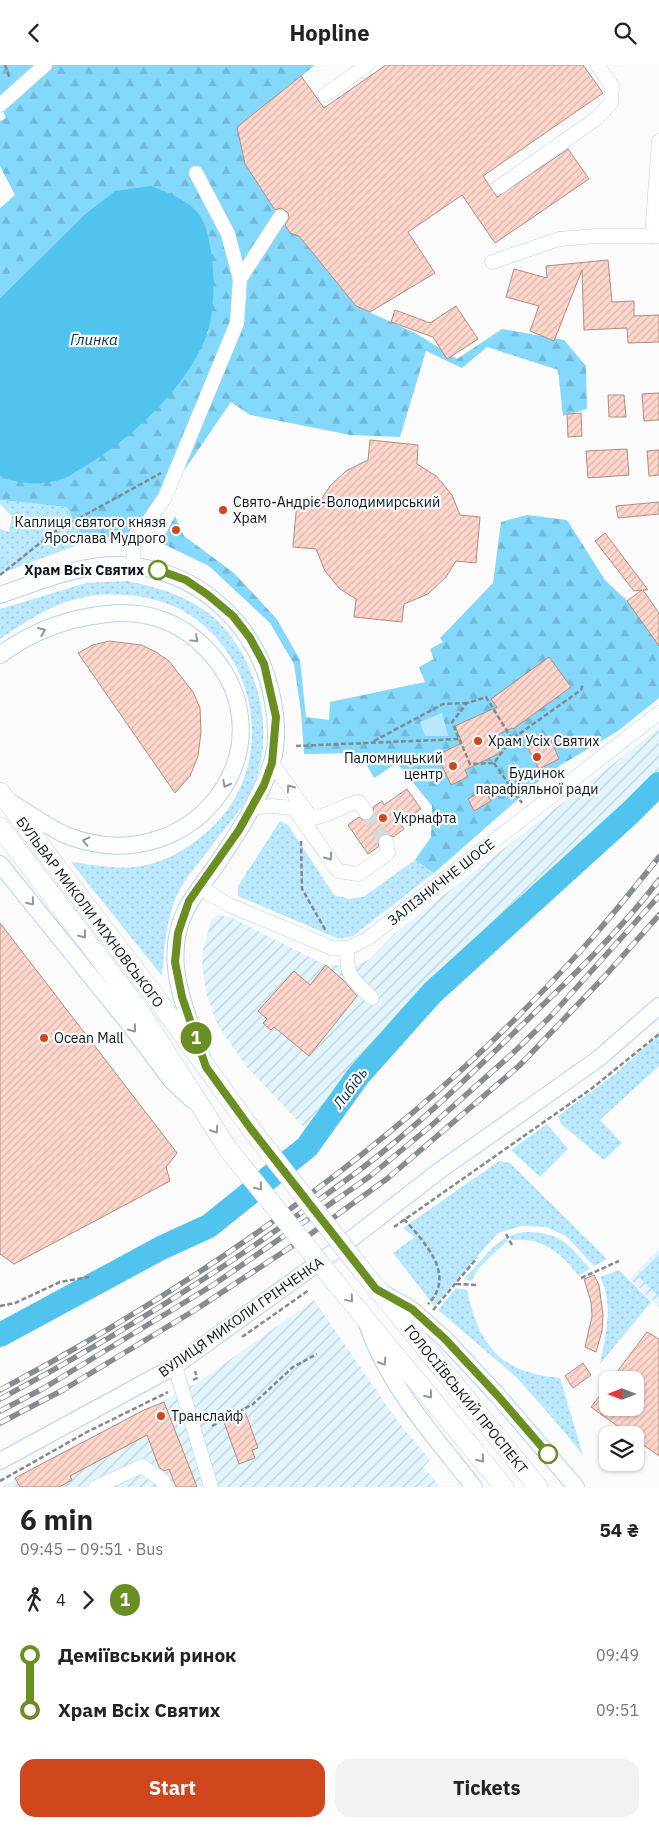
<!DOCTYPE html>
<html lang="en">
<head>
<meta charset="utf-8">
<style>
	:root { --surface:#fff; --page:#f2f2f2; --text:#222; --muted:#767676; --accent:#d0471d }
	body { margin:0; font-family:"IBM Plex Sans",sans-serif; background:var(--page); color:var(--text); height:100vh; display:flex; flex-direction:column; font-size:19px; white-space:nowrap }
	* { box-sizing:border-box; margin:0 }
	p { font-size:16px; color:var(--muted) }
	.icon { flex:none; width:28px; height:28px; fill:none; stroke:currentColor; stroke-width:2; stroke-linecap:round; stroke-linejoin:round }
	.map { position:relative; height:1422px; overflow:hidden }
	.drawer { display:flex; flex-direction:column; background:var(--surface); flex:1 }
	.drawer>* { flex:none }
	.badge { padding:0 10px; border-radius:16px; font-size:18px; line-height:32px }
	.needle { width:32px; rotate:270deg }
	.buttons { position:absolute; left:599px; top:1306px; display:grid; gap:10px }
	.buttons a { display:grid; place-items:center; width:45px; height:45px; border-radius:10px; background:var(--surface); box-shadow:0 1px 4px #0004; font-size:25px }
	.map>.badge { position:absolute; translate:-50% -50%; box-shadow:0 0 0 2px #fff }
	.legs { display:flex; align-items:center; gap:8px; height:55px; padding:0 20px; font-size:16px }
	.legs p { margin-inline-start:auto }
	.overview { display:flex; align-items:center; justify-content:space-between; height:85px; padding:0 20px }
	h1 { font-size:28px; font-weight:700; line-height:38px }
	.button { display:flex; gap:10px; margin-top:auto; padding:10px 20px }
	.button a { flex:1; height:58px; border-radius:15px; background:var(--accent); color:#fff; font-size:20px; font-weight:700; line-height:58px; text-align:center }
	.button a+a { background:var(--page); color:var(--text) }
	ul { padding:0 20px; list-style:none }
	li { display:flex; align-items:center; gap:18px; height:55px; font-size:19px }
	li i { display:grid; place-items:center; width:8px; height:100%; margin:0 6px; background:currentColor }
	li i::after { content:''; width:12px; height:12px; margin:-6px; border:4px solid; border-radius:50%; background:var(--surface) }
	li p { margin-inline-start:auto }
	li:first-child i { background:linear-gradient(#0000 50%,currentColor 0) }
	li:last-child i { background:linear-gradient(currentColor 50%,#0000 0) }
	header { display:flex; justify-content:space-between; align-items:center; height:65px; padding:0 20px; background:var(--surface); font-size:22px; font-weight:700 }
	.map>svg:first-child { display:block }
	.industrial { fill:url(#industrial-furrows) }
	.grass { fill:url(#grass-dots) }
	.forest { fill:url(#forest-firs) }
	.park { fill:#bae9fe }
	.water { fill:#51c3ef }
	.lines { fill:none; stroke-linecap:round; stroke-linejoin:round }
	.river { stroke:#51c3ef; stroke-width:24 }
	.building { fill:url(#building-hatch); stroke:#b08d82 }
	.minor-tunnel { stroke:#d7d9da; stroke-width:14; stroke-dasharray:14 7; stroke-linecap:butt }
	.minor-casing { stroke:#b1d6e7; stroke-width:15 }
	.major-casing { stroke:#b1d6e7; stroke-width:18 }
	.highway-casing { stroke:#b1d6e7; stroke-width:20 }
	.path { stroke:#838a8d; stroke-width:2.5; stroke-dasharray:5 2.5; stroke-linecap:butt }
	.minor { stroke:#fff; stroke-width:14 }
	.major { stroke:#fff; stroke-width:16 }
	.highway { stroke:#fff; stroke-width:19 }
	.rail-casing { stroke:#868c8f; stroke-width:5.5 }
	.rail { stroke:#fbfbfb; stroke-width:4; stroke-dasharray:11; stroke-linecap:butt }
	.highway-bridge-casing { stroke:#b1d6e7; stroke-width:20; stroke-linecap:butt }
	.highway-bridge { stroke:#fff; stroke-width:19 }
	.oneway { stroke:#909699 }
	.line-1-casing { stroke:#fff; stroke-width:11 }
	.line-1 { stroke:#6b8e23; stroke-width:8 }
	.poi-dot { fill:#d0471d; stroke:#fbfbfb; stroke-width:2 }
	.stop-1-dot { fill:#fff; stroke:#6b8e23; stroke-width:2.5 }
	.labels { text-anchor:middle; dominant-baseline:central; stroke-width:4.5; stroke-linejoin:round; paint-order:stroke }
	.poi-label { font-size:14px; fill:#08161c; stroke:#fbfbfb; text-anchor:start }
	.stop-label { font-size:14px; font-weight:bold; fill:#08161c; stroke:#fbfbfb; text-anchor:end }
	.street-label { font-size:14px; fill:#08161c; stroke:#fbfbfb }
	.water-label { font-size:15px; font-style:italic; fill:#003446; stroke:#fbfbfb }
</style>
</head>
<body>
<header><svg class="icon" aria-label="back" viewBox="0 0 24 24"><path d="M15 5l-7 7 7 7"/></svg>Hopline<svg class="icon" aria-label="search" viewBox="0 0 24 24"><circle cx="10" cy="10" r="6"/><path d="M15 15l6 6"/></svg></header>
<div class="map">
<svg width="659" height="1422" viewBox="0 0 659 1422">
	<defs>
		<pattern id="industrial-furrows" width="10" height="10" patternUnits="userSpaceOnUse" patternTransform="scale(1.25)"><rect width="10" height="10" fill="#e2f5fd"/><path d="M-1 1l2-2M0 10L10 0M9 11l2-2" fill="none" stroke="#c0d1d8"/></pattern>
		<pattern id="grass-dots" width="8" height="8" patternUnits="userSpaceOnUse" patternTransform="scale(1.25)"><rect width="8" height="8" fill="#bae9fe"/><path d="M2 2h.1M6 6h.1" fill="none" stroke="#9ec7d9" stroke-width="1.8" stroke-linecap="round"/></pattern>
		<pattern id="forest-firs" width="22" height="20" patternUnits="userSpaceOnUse" patternTransform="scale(1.25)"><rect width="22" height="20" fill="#84d8fb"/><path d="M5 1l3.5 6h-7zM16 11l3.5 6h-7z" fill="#70b9d7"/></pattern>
		<pattern id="building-hatch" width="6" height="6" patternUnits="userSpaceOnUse" patternTransform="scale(1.25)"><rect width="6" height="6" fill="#fed6cb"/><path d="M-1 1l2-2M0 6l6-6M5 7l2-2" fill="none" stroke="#d8b7ae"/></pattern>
	</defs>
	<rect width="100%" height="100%" fill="#fbfbfb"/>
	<!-- industrial -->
	<g class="industrial">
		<path d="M659,663v51l-2,2 -234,217 -116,133 -61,-65 -29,-42 -11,-32 -4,-27 1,-15 9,-32 6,-3 12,2 96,48 30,1 14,-7 25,-26z"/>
		<path d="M659,1183v59l-29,-28z"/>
		<path d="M314,1235l82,119 34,41 -7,7 17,20h-438l195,-104z"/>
	</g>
	<!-- grass -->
	<g class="grass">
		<path d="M0,435l67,7 18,35 -85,32v-45l9,3 3,-16 -12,-12z"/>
		<path d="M127,516c51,10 90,26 116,74 24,45 30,103 1,148 -10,16 -23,30 -34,45 -10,14 -26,31 -33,47 -11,26 -13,53 -15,81l-91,-114c25,3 51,9 75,3 22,-4 43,-18 60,-32 69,-59 58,-168 -16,-218 -26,-17 -61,-22 -91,-20 -38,3 -68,23 -99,44v-30l86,-26z"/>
		<path d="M280,756l8,4 46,70 15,4 14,-2 52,-37 19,13 -81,63 -14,3 -101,-43v-10z"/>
		<path d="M659,970v31l-59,54 22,23 -18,17 -43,-36 -3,-8 57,-42z"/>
		<path d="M547,1059l21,25 -28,28 -29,-27z"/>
		<path d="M499,1096l11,2 97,96 -13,7 -28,-30 -20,-9 -25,-1 -23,7 -64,73 -41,-53 22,-16 -12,-9z"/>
		<path d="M523,1167c37,0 44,10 67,37l-11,7c-20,-25 -35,-38 -68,-36l-2,-4z"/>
		<path d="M506,1172l2,3 -29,28 -8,13 -7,-2 29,-32z"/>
		<path d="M659,1190v42l-21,-21z"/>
		<path d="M619,1205l32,32 -51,62c6,-29 14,-60 0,-87z"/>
		<path d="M456,1223l11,2c12,56 34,83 93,88l23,77 -32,-39 -35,-39 -78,-67z"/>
	</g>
	<!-- forest -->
	<g class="forest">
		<path d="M0,0h315l-78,62 8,37 45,69 9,3 57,70 61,28 40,25 45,-30 62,11 22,26 1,43 -24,7 -5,-46 -71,-23 -25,21 -36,-17 -26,86 -50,-2 -100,-20 -19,-13 -48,70 -56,62 -42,8 -18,-35 -67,-7v-24l3,2 205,-145 5,-37 -3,-44 -127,-36 -83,82v-90l15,-13 -15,-29v-45l6,-3 -6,-14z"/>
		<path d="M527,450l40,5 38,60 54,51v67l-41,33 -69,41 -115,101 -19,-13 16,-23 1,-31 -35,-43 -23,15 -14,-25 -56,1 -3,-42 -7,-48 -24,-41 -61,-57 -48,-23 14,-27 9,20 50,37 42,45 24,42 6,57 23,3 1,-18 95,-20 -6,-15 15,-8 -4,-10 13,-7 -3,-4 53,-55 8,-61z"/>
	</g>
	<!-- park -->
	<path class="park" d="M442,648l6,23h-23l-5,-14z"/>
	<!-- water -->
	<path class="water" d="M151,121c18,7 43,16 52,35 12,27 14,85 4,113 -19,53 -77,106 -125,134 -6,3 -13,9 -20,11 -22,7 -38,5 -59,-1l-3,-2v-178l83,-82 32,-25z"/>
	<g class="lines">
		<!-- river -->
		<path class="river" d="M0,1270l161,-87 48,-22 98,-79 51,-71 74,-83 199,-181 28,-28"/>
	</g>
	<!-- building -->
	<g class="building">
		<path d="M386,0h197l20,28 -120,83 14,21 71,-48 21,30 -94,64 -33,-48 -54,37 27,41 -65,39 -14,-6 -57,-70 -9,-3 -5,-8 4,-7 -1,-5 -7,-5 -6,2 -30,-46 -8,-37 64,-51 23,32z"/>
		<path d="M608,195l4,42 22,-1v15l25,-1v27l-31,1 -1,-15 -43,2 -2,-60 -28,71 -24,-10 9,-25 -33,-9 8,-28 33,9 -1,-12z"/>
		<path d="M456,241l22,33 -31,20 -14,-22 -42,-15 4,-12 35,13z"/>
		<path d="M659,328v27l-15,1 -2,-27z"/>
		<path d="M608,330h16l2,22h-17z"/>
		<path d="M581,348l1,23 -14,1 -1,-23z"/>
		<path d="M370,375l48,5 -1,19 19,12 16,19 8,20 20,2 -4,46 -20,-2 -10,16 -18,17 -24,10 -2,18 -48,-5 2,-18 -16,-10 -15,-18 -9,-22 -23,-2 4,-46 22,2 11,-17 16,-15 22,-11z"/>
		<path d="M627,384l2,26 -41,3 -2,-27z"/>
		<path d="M659,385v25l-10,1 -2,-25z"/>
		<path d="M659,437v12l-41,4 -2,-12z"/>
		<path d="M605,468l43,57h-5l16,23v33l-32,-45 15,-11 -8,1 -39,-50z"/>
		<path d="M109,576l32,4 15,7 13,9 24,31 7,16 1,24 -3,24 -8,20 -15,17 -97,-140 15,-8z"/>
		<path d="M549,592l22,30 -58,42 -1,-1 -19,9 7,16 -35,17 3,7 -17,8 -14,-30 25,-12 -7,-17 42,-19 -6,-8z"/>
		<path d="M550,673l9,21 -20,10 -11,-21z"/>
		<path d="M407,724l14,20 -21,15 4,5 -11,8 -5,-3 -8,2 -2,11 -10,7 -20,-29 11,-8 4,3 8,-1 3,-4 -1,-8 9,-6 2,4z"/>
		<path d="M485,725l6,11 -17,10 -6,-12z"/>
		<path d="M0,858l177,230 -11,14 4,14 -156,83 -14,-10z"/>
		<path d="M326,900l17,15 14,16 -48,60 -35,-29 -3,3 -8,-7 4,-4 -9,-8 36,-40 16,14z"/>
		<path d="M594,1210l5,10 4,30 -1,16 -6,21 -11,-5 7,-31 -1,-14 -7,-23z"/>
		<path d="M647,1267l12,7v117l-24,-17v-4h-5l-39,-28 17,-22v22h27v-27h-24z"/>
		<path d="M583,1298l8,12 -18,13 -8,-12z"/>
		<path d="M164,1337l33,85h-21l-7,-18 -5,2 -5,-4 -12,-32 -77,41 2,4 -13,7h-39l-5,-9 129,-68z"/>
		<path d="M246,1349l12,34 -6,2 3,8 -16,6 -15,-42z"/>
	</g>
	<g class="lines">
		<!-- minor-tunnel -->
		<path class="minor-tunnel" d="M366,747l20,30"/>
		<defs>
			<g id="minor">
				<path d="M325,30l42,-30"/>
				<path d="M0,40l45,-40"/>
				<path d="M499,122l98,-69 14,-15 1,-17 -15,-21"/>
				<path d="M652,171l7,-95"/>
				<path d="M492,197l67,-23 37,-3h63"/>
				<path d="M240,214l40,-62"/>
				<path d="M134,501l-1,-22 32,-47 72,-174 3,-44 -12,-45 -32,-61"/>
				<path d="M272,698l39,55c18,-1 30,-13 48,-16l7,10"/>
				<path d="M252,743l19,-2 23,2 44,63 21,3 29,-21 -2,-11"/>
				<path d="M200,822l29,18 103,43h16l19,-9 292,-226"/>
				<path d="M348,883c-4,28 6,32 24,50"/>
				<path d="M175,1301l36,121"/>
				<path d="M96,1422l46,-21 21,15 3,6"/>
			</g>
			<g id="major">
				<path d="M0,530c38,-13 80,-31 120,-30 78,2 141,62 153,137 4,19 5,44 -2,63 -12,36 -33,68 -54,99 -16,23 -33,41 -39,68 -10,43 11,86 24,125"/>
				<path d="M0,590c32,-24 68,-37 107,-41 35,-4 65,5 91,27 105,94 -1,244 -130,195 -20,-8 -39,-23 -58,-34"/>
				<path d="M0,799l130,161 41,55 20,19"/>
				<path d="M381,1227l30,17 34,30 53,57 78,91"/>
				<path d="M367,1259c21,62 67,112 107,163"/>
				<path d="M0,1396l175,-95 175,-126 89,-69 159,-112 61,-53"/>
			</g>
			<g id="highway">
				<path d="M0,727l154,203 97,134"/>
				<path d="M0,762l139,183 89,139"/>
				<path d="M357,1199l181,223"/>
				<path d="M335,1217l169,205"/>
			</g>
		</defs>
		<!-- minor casing -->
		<use href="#minor" class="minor-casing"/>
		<!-- major casing -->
		<use href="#major" class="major-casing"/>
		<!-- highway casing -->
		<use href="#highway" class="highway-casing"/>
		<!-- path -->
		<g class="path">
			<path d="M5,0l5,14"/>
			<path d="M0,510l54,-43 107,-59"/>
			<path d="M512,674l-26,-42 -19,6 -15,19 18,42 24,-1 18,-24 69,-49 2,-6"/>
			<path d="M374,676l69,-37 24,-1"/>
			<path d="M296,681l163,-7"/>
			<path d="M494,698l28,40"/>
			<path d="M301,776l1,48 24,42"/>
			<path d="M404,1154c20,23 53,56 24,85"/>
			<path d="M394,1162l197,-138 68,-55"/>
			<path d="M506,1169l6,11"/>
			<path d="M581,1213l38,-17"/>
			<path d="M456,1219l22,1"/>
			<path d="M0,1241l15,-3 45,-21 29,-5"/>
			<path d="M433,1245l44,-52"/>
			<path d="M242,1272l67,-47"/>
			<path d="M193,1315l4,-2 -2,-7"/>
			<path d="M212,1361l41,-22 40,-37 24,-13"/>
			<path d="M0,1416l85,-48 83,-41"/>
		</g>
		<!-- minor -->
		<use href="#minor" class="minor"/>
		<!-- major -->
		<use href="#major" class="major"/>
		<!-- highway -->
		<use href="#highway" class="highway"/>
		<defs>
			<g id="rail">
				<path d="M0,1325c213,-113 423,-264 585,-444 26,-29 50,-59 74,-89"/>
				<path d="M0,1334c124,-66 245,-143 357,-227 59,-44 112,-96 165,-147 47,-45 97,-93 137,-145"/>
				<path d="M0,1346l44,-23 169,-103 156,-108 63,-52 80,-71 39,-38 108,-120"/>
				<path d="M0,1358l63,-33 132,-80 117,-77 76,-55 131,-112 85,-89 55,-62"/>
			</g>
		</defs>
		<!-- rail casing -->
		<use href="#rail" class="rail-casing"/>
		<!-- rail -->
		<use href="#rail" class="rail"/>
		<defs>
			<g id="highway-bridge">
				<path d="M251,1064l106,135"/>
				<path d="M228,1084l107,133"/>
			</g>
		</defs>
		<!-- highway-bridge casing -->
		<use href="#highway-bridge" class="highway-bridge-casing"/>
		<!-- highway-bridge -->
		<use href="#highway-bridge" class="highway-bridge"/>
	</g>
	<!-- one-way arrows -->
	<defs><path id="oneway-chevron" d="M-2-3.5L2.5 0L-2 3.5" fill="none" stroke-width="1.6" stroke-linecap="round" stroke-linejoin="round" transform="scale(1.25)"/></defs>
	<g class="oneway">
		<use href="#oneway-chevron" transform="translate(42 566) rotate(-23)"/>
		<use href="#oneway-chevron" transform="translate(195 574) rotate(42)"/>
		<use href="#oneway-chevron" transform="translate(226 719) rotate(117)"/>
		<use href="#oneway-chevron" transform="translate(290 723) rotate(-125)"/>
		<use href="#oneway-chevron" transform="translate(86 776) rotate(-167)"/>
		<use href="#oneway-chevron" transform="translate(329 792) rotate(54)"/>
		<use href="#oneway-chevron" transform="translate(31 837) rotate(51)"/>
		<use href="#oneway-chevron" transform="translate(83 870) rotate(53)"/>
		<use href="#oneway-chevron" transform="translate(133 964) rotate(53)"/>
		<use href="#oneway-chevron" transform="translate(215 1065) rotate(57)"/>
		<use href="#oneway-chevron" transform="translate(259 1122) rotate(51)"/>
		<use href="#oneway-chevron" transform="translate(350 1234) rotate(50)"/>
		<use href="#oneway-chevron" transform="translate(383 1297) rotate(58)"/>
		<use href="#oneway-chevron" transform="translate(429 1330) rotate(51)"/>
		<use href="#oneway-chevron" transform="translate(481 1394) rotate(51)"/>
	</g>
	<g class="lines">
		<defs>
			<path id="line-1" d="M158,505l28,10 22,15 25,21 17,22 14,26 12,53 -4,46 -8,22 -25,45 -50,71 -11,32 -3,29 7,35 24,70 45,62 125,160 36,20 33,30 53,57 50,58"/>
		</defs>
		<!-- line-1 casing -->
		<use href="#line-1" class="line-1-casing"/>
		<!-- line-1 -->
		<use href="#line-1" class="line-1"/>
	</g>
	<!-- markers -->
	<g class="poi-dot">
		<circle cx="223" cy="445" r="5"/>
		<circle cx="176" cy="465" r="5"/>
		<circle cx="478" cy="676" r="5"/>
		<circle cx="537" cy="692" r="5"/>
		<circle cx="453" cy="701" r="5"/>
		<circle cx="383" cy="753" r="5"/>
		<circle cx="44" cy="973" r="5"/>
		<circle cx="161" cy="1351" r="5"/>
	</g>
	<g class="stop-1-dot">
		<circle cx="158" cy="505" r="9"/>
		<circle cx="548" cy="1389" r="9"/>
	</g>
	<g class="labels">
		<!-- poi labels -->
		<g class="poi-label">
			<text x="233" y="437">Свято-Андріє-Володимирський<tspan x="233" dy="16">Храм</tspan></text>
			<text x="166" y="457" text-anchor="end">Каплиця святого князя<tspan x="166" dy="16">Ярослава Мудрого</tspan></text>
			<text x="488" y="676">Храм Усіх Святих</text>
			<text x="443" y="693" text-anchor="end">Паломницький<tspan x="443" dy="16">центр</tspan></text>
			<text x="537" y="708" text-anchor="middle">Будинок<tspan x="537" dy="16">парафіяльної ради</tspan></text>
			<text x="393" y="753">Укрнафта</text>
			<text x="54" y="973">Ocean Mall</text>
			<text x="171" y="1351">Транслайф</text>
		</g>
		<!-- stop labels -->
		<g class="stop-label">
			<text x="144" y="505">Храм Всіх Святих</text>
		</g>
		<!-- street labels -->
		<g class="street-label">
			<text transform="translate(441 817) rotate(-38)">ЗАЛІЗНИЧНЕ ШОСЕ</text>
			<text transform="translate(90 847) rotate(53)">БУЛЬВАР МИКОЛИ МІХНОВСЬКОГО</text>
			<text transform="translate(241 1252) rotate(-35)">ВУЛИЦЯ МИКОЛИ ГРІНЧЕНКА</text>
			<text transform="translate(466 1334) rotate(51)">ГОЛОСІЇВСЬКИЙ ПРОСПЕКТ</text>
		</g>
		<!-- water labels -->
		<g class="water-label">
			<text x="94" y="274">Глинка</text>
			<text transform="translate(350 1023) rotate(-53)">Либідь</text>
		</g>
	</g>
</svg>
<div class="buttons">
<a><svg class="needle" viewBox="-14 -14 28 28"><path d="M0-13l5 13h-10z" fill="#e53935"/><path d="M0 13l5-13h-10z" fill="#767676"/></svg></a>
<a><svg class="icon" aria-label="layers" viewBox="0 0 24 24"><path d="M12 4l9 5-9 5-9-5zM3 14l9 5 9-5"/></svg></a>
</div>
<b class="badge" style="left:196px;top:973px;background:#6b8e23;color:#fff">1</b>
</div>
<section class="drawer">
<div class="overview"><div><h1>6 min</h1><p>09:45 – 09:51 · Bus</p></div><b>54 ₴</b></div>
<div class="legs"><svg class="icon" aria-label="walk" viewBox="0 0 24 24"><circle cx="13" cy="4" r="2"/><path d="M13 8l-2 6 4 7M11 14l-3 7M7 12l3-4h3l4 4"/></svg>4<svg class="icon" aria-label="forward" viewBox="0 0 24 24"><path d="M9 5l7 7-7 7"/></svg><b class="badge" style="background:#6b8e23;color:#fff">1</b></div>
<ul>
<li><i style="color:#6b8e23"></i><b>Деміївський ринок</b><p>09:49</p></li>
<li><i style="color:#6b8e23"></i><b>Храм Всіх Святих</b><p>09:51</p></li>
</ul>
<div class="button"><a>Start</a><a>Tickets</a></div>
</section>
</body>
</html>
